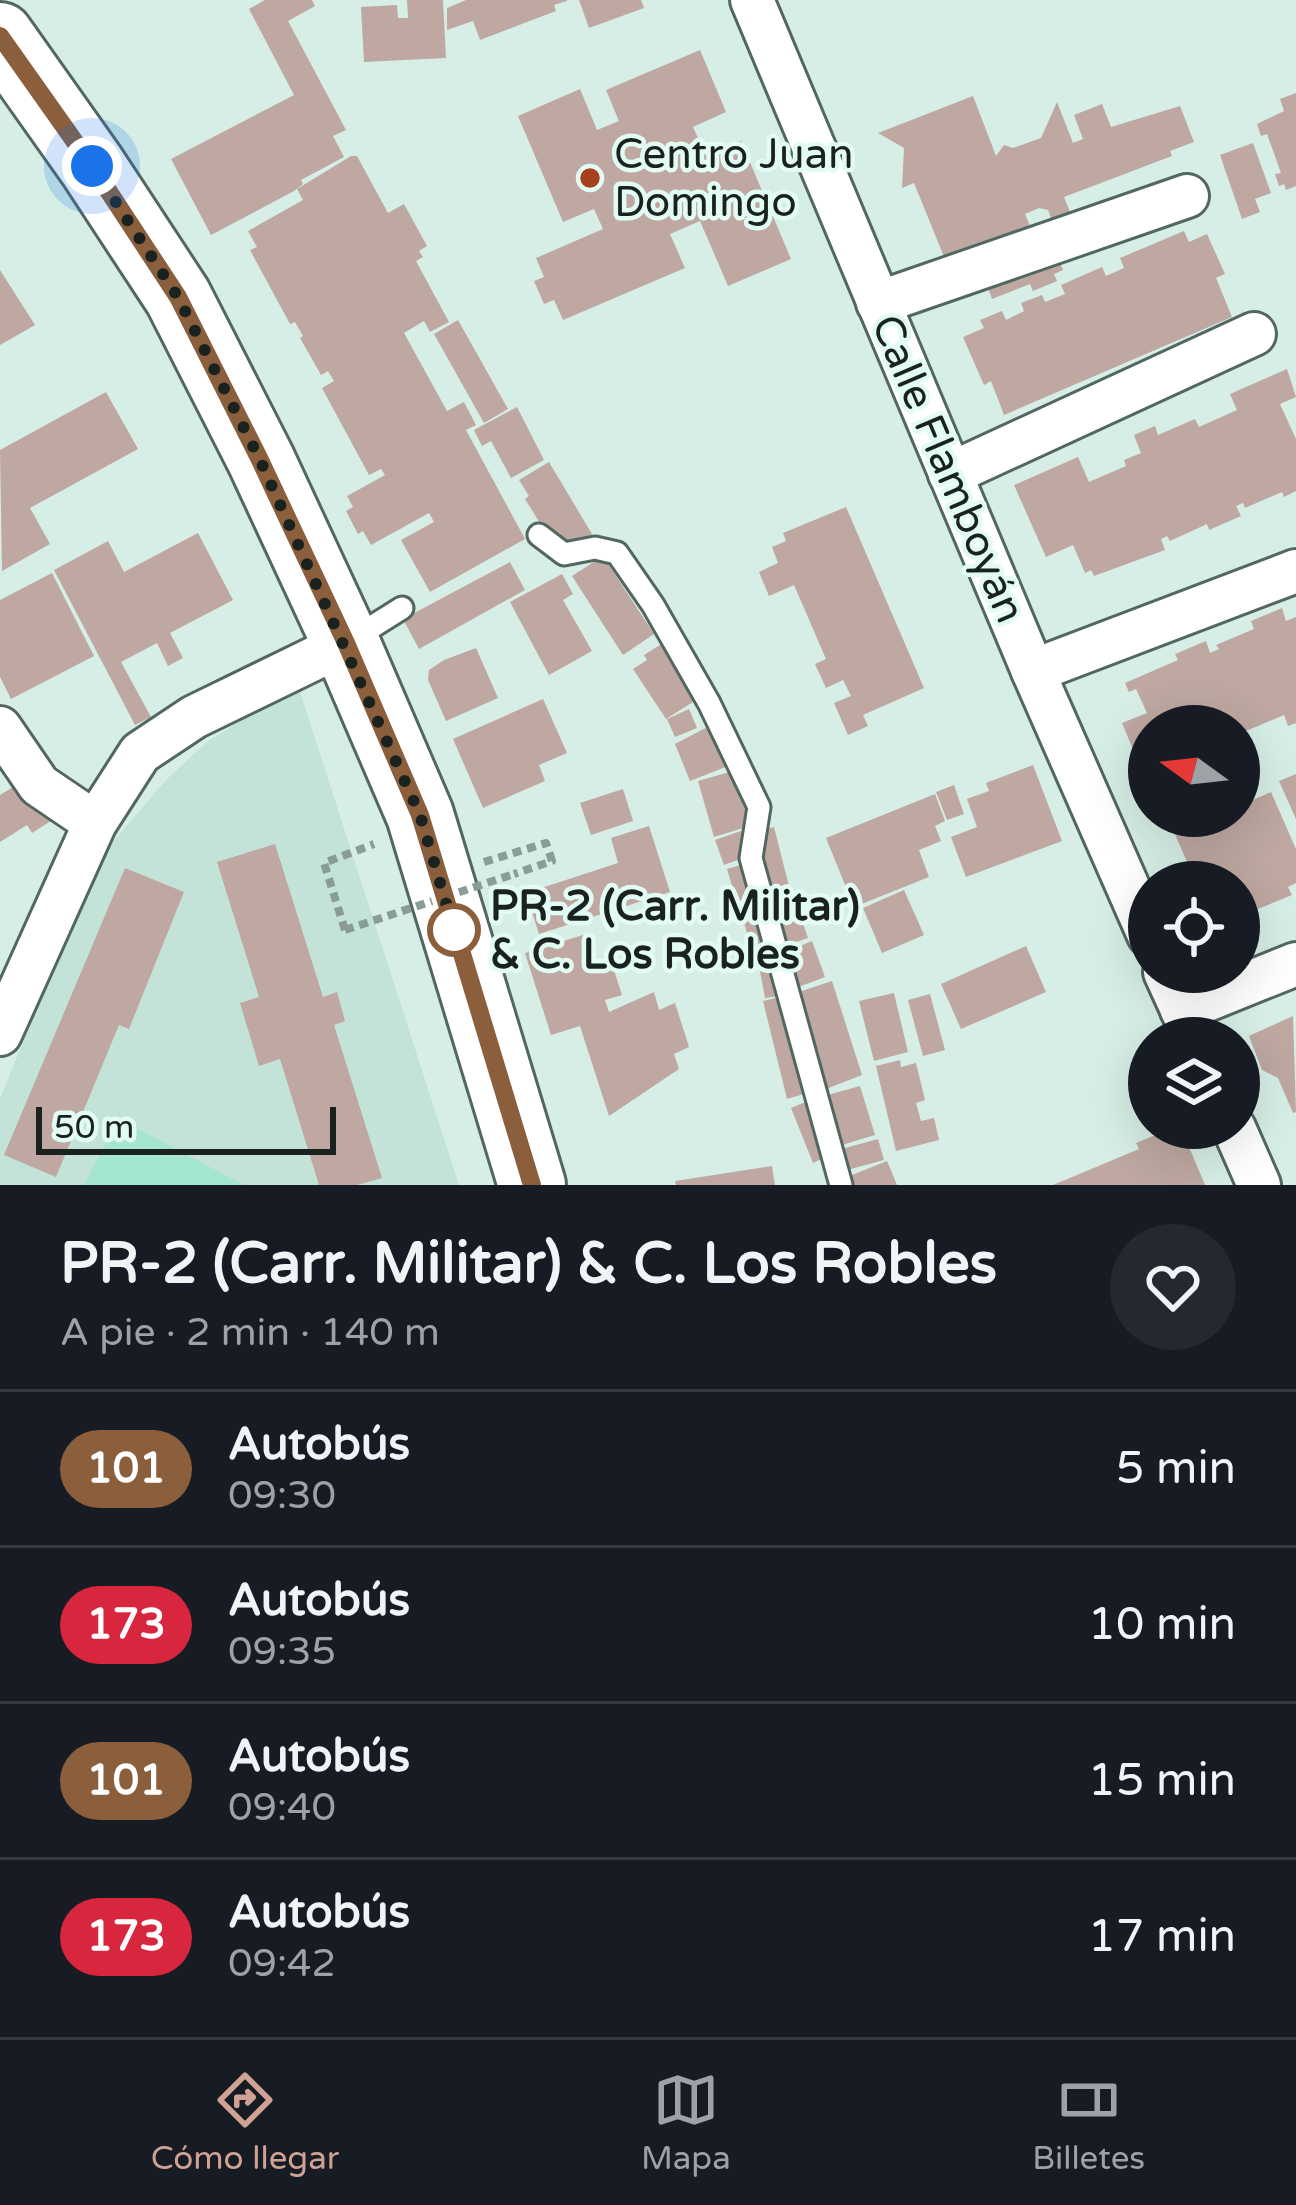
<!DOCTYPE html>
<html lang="es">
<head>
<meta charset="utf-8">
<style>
	:root { --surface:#171b24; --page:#242831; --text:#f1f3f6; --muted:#9ea1a6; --line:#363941; --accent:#d0a294 }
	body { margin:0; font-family:"Varela Round",sans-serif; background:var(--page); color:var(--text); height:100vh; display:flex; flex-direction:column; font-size:45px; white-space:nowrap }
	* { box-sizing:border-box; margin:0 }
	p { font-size:39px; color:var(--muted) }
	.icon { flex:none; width:66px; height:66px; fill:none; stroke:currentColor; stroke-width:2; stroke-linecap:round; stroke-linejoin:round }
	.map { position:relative; height:1185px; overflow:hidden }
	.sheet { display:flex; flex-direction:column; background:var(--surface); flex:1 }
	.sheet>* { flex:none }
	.badge { padding:0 24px; border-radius:39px; font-size:42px; line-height:78px }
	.needle { width:78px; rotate:285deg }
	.buttons { position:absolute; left:1128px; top:705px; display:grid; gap:24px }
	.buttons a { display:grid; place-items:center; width:132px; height:132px; border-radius:50%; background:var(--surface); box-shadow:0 12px 48px #0002; font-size:60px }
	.scale { position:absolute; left:36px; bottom:30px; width:300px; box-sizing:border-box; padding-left:12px; border:6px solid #19221f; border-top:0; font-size:33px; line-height:42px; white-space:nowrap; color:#19221f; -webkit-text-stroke:9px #e3fcf3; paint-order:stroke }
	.you { position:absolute; width:60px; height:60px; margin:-30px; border:9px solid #fff; border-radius:50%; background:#1a73e8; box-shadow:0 0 0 18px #1a73e833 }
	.map>.badge { position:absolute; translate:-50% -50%; box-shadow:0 0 0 6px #fff }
	.round { display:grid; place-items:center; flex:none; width:126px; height:126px; border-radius:63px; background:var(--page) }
	.summary { display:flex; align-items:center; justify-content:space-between; height:204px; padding:0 60px }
	h1 { font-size:57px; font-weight:700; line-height:90px }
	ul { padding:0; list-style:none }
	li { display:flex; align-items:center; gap:36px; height:156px; padding:0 60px; border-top:3px solid var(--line) }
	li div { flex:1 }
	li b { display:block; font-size:45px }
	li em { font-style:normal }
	li .badge { min-width:132px; font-weight:700; text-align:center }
	.tabs { display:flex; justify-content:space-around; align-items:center; height:168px; border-top:3px solid var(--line); background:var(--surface); font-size:33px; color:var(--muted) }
	.tabs a { display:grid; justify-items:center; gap:6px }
	.tabs .active { color:var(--accent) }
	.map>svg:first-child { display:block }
	.built { fill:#c3e3d8 }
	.green { fill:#a5e6d1 }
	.building { fill:#bea8a1 }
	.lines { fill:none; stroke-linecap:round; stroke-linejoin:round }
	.lane-casing { stroke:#526760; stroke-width:27 }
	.street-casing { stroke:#526760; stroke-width:48 }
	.primary-casing { stroke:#526760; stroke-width:72 }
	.path { stroke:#8a9c96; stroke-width:8; stroke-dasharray:9 6; stroke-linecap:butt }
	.lane { stroke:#fff; stroke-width:21 }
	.street { stroke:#fff; stroke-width:42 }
	.primary { stroke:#fff; stroke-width:66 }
	.path-bridge { stroke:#8a9c96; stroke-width:8; stroke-dasharray:9 6; stroke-linecap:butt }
	.line-casing { stroke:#fff; stroke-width:27 }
	.line { stroke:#8b5e3c; stroke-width:18 }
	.walk { stroke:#19221f; stroke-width:12; stroke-dasharray:0 21.6 }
	.poi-dot { fill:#a7401c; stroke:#e3fcf3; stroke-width:4.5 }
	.stop-dot { fill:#fff; stroke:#8b5e3c; stroke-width:6 }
	.labels { text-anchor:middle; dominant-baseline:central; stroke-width:9; stroke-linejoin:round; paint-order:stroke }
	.poi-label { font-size:42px; fill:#19221f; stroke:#e3fcf3; text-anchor:start }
	.street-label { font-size:42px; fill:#19221f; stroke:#e3fcf3 }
	.stop-label { font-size:42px; font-weight:bold; fill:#19221f; stroke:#e3fcf3; text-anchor:start }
</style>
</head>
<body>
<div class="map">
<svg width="1296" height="1185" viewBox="0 0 1296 1185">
	<rect width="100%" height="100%" fill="#d6eee6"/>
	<!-- built -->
	<path class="built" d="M300,692l159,493h-459v-86l73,-181 38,-74 55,-64 41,-38 69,-44z"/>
	<!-- green -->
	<path class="green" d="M119,1119l125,66h-160z"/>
	<!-- building -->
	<g class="building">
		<path d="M265,0h47l3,6 -27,15 58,109 -13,6 11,21 -43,23 2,4 -9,7 -83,44 -40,-76 123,-64 -45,-86z"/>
		<path d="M407,0h36l3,58 -82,4 -3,-55 36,-2 1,13h10z"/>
		<path d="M466,0h101v1l-13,4 2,6 -76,29 -7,-19 -26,9v-22z"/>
		<path d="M579,0h62l3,8 -55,20z"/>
		<path d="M700,50l26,62 -33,15 13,29 35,-15 50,118 -63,27 -28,-65 -30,13 15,34 -122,52 -9,-20 -10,4 -10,-23 10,-4 -8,-19 67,-29 -9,-20 -31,13 -45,-106 62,-27 17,41 22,-9 -13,-31z"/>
		<path d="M1296,93v93l-10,4 -2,-6 -5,2 -4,-12 6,-1 -14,-39 -6,2 -4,-12 27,-13 -4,-12z"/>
		<path d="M973,96l23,60 8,-11 9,3 28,-10 16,-36 16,41 10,-4 -9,-24 28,-11 9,23 69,-21 14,36 -24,9 2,5 -108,41 10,25 -19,7 -7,-19 -9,-2 -14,6 11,26 -85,34 -37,-91 -12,5 2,-40 -26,-15z"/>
		<path d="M1253,143l18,50 -16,6 5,13 -18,7 -22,-64z"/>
		<path d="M351,156h6l31,57 16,-9 23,42 -8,5 4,6 -7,4 33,61 -19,10 -6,-11 -20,12 43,78 17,-9 12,23 -10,5 59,109 -95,53 -29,-52 33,-18 -5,-9 -58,32 -8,-14 -5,3 -12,-23 7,-4 -6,-11 38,-21 -4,-6 -12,6 -47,-87 12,-7 -6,-10 -7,4 -21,-37 3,-2 -8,-14 -5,2 -40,-74 7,-3 -9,-16 55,-31 -6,-11z"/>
		<path d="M1184,231l5,11 18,-8 18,40 -9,4 16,39 -228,98 -13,-34 -7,4 -21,-48 21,-9 -4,-8 22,-9 4,9 18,-9 -3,-8 21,-8 3,7 20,-8 -4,-9 41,-18 4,9 18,-8 -4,-10z"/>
		<path d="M1056,253l7,17 -9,4 3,7 -24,10 -3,-7 -38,15 -6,-17z"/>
		<path d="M0,270l35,55 -35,20z"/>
		<path d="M458,320l50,89 -24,14 -50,-89z"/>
		<path d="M1287,369l9,28 -16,7 16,35v52l-12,6 -2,-5 -37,16 -2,-5 -7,3 5,10 -32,14 -2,-6 -37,17 -3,-5 -6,3 4,11 -71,26 -3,-6 -6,3 -12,-28 -27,12 -32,-72 64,-28 11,25 37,-16 -2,-6 17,-7 -7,-18 21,-9 3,9 37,-16 4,8 38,-17 -7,-16z"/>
		<path d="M106,392l32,57 -108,59 20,36 -48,27 -2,-121z"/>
		<path d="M517,407l27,53 -33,18 -20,-37 -9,5 -8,-16z"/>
		<path d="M549,462l43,72 -25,15 -14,-5 -28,-45 4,-3 -10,-16z"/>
		<path d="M846,507l78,181 -61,27 5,11 -20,9 -14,-32 17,-7 -8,-16 -17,8 -11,-24 11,-5 -32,-74 -25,11 -10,-24 19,-9 -6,-16 14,-6 -3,-8z"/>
		<path d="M198,533l35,67 -63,33 13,25 -15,8 -11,-23 -36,19 30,55 -16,8 -81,-155 54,-29 16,31z"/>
		<path d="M603,556l51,78 -31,21 -51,-79z"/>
		<path d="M510,562l15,28 -106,59 -16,-30z"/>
		<path d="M52,573l42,83 -83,43 -11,-22v-77z"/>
		<path d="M562,574l11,20 -10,6 29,51 -43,24 -39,-73z"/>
		<path d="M1282,608l4,13 10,-4v106l-8,3 -4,-11 -40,17 2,7 -7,4v-17h-90v28l-12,5 -15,-36 25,-10 -11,-24 -7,3 -4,-9 53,-23 -3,-6 31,-13 4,12 9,-4 -3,-4 38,-16 -3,-8z"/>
		<path d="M665,642l10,14 -5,3 26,41 -30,19 -33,-50 14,-9 -3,-5z"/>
		<path d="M476,648l22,50 -52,23 -18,-41 1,-10 15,-10z"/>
		<path d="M543,699l24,54 -28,12 6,16 -62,27 -30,-69z"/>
		<path d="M689,709l8,19 -22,9 -8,-18z"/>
		<path d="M715,723l18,41 -43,17 -15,-37z"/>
		<path d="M1033,765l29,76 -96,36 -15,-40 26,-10 -10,-28 22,-8 -3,-8z"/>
		<path d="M740,769l16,55 -42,13 -16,-56z"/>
		<path d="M1296,774v45l-17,-38z"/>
		<path d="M31,776l26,41 -25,16 -5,-8 -27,17v-47z"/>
		<path d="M954,785l10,29 -17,6 -11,-28z"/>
		<path d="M623,789l10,32 -42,14 -11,-32z"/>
		<path d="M1271,792l25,57v34l-8,4 4,8 -34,14 -4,-8 -15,7v-26h-43l-26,-59 15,-7h54v-10z"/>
		<path d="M935,794l10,27 -10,5 6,15 -22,9 10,27 -75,30 -28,-69z"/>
		<path d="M649,826l21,66 -131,42 -13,-41 92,-30 -7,-25z"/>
		<path d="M774,827l18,71 -29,7 -18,-70z"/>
		<path d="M741,831l8,25 -25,9 -9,-25z"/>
		<path d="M275,844l48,153 14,-5 8,29 -11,4 48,153 -25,7h-38l-39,-126 -21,7 -19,-63 19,-6 -42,-135z"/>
		<path d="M747,863l16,50 -21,6 -15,-50z"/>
		<path d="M125,868l59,24 -55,137 -10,-4 -63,152 -52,-22z"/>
		<path d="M904,890l20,45 -42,18 -19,-45z"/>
		<path d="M795,901l13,37 -30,10 -14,-36z"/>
		<path d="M763,918l9,36 -10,3 2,7 -8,2 -12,-44z"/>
		<path d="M583,935l9,29 18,-6 12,37 -17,5 4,12 45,-20 5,18 16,-7 14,44 -15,7 5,15 -70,47 -29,-90 -29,9 -26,-82z"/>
		<path d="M812,941l13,36 -32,12 -13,-35z"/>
		<path d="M1026,946l20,46 -85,37 -20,-45z"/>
		<path d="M775,964l10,31 -20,3 -6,-32z"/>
		<path d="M832,981l30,94 -41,16 -31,-96z"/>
		<path d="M894,993l14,59 -34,9 -15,-60z"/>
		<path d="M930,994l15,56 -22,6 -15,-56z"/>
		<path d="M784,996l30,95 -27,8 -24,-98z"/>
		<path d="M1293,1016l3,96 -3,1 -15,-35 -16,-8 -13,-34z"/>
		<path d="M900,1060l1,7 15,-4 9,37 -9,3 5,18 13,-3 5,22 -43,11 -20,-85z"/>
		<path d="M860,1086l15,49 -43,13 -15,-50z"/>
		<path d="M808,1101l22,54 -17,8 -22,-55z"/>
		<path d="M1172,1128h9l24,57h-152l86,-36 -3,-6z"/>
		<path d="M878,1139l6,21 -44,12 -6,-21z"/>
		<path d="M887,1161l10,24h-53l-2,-6z"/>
		<path d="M772,1166l3,19h-99l-1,-4z"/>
	</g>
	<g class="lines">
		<defs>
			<g id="lane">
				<path d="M539,535l25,19 31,-6 22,5 36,52 56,98 50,104 -8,51 90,327"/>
				<path d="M351,640l51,-32"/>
			</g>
			<g id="street">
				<path d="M752,0l281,671 116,264"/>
				<path d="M878,303l309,-107"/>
				<path d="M950,474l304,-140"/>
				<path d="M1033,671l263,-100"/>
				<path d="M0,728l39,57 56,38"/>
				<path d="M1165,972l30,66"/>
				<path d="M1182,1010l114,-46"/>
				<path d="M0,1034l95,-211 45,-70 54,-36 152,-74"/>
				<path d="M1234,1128l25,57"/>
			</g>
			<path id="primary" d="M0,36l92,130 86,131 83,163 85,183 74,172 112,370"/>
		</defs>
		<!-- lane casing -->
		<use href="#lane" class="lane-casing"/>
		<!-- street casing -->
		<use href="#street" class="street-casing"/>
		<!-- primary casing -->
		<use href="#primary" class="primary-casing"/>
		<!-- path -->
		<g class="path">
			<path d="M484,862l62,-19 6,18 -38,13"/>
			<path d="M345,930l-21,-67 50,-19"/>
		</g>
		<!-- lane -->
		<use href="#lane" class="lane"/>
		<!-- street -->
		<use href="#street" class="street"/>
		<!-- primary -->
		<use href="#primary" class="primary"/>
		<!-- path-bridge -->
		<path class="path-bridge" d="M345,930l169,-56"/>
	</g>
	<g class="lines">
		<defs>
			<path id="line" d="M0,36l92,130 86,131 82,163 86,183 74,172 112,370"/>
		</defs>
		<!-- line casing -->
		<use href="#line" class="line-casing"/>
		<!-- line -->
		<use href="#line" class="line"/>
		<!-- walk -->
		<path class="walk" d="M92,166l86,131 82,163 160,355 34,115"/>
	</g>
	<!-- markers -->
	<circle class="poi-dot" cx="590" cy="178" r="12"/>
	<circle class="stop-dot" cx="454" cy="930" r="24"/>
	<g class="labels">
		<!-- poi labels -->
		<g class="poi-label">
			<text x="614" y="154">Centro Juan<tspan x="614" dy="48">Domingo</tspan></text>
		</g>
		<!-- street labels -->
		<g class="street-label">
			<text transform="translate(948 469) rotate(67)">Calle Flamboyán</text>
		</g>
		<!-- stop labels -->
		<g class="stop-label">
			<text x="490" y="906">PR-2 (Carr. Militar)<tspan x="490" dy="48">&amp; C. Los Robles</tspan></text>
		</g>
	</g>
</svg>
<div class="buttons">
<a><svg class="needle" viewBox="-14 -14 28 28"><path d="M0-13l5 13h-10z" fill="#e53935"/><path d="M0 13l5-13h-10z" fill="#9ea1a6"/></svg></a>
<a><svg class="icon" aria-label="locate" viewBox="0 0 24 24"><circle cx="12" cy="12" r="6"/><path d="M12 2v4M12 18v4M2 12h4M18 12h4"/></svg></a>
<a><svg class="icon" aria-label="layers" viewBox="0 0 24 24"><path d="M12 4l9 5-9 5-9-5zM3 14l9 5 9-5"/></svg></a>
</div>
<div class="scale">50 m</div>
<div class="you" style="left:92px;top:166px"></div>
</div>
<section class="sheet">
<div class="summary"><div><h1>PR-2 (Carr. Militar) &amp; C. Los Robles</h1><p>A pie · 2 min · 140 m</p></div><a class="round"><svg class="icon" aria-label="heart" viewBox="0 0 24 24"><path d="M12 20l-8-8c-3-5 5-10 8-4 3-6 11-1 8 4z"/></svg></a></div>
<ul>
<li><span class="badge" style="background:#8b5e3c;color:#fff">101</span><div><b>Autobús</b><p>09:30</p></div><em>5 min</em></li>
<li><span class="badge" style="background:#d7263d;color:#fff">173</span><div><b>Autobús</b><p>09:35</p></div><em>10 min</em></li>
<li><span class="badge" style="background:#8b5e3c;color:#fff">101</span><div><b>Autobús</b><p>09:40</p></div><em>15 min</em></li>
<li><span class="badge" style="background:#d7263d;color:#fff">173</span><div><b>Autobús</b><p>09:42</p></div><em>17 min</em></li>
</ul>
</section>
<nav class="tabs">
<a class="active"><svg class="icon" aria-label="directions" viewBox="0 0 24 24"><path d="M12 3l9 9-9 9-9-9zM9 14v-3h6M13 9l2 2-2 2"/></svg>Cómo llegar</a>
<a><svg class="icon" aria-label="map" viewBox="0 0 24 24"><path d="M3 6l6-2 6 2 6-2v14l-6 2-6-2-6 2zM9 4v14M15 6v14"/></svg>Mapa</a>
<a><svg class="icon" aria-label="tickets" viewBox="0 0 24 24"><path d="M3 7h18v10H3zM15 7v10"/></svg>Billetes</a>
</nav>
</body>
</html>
